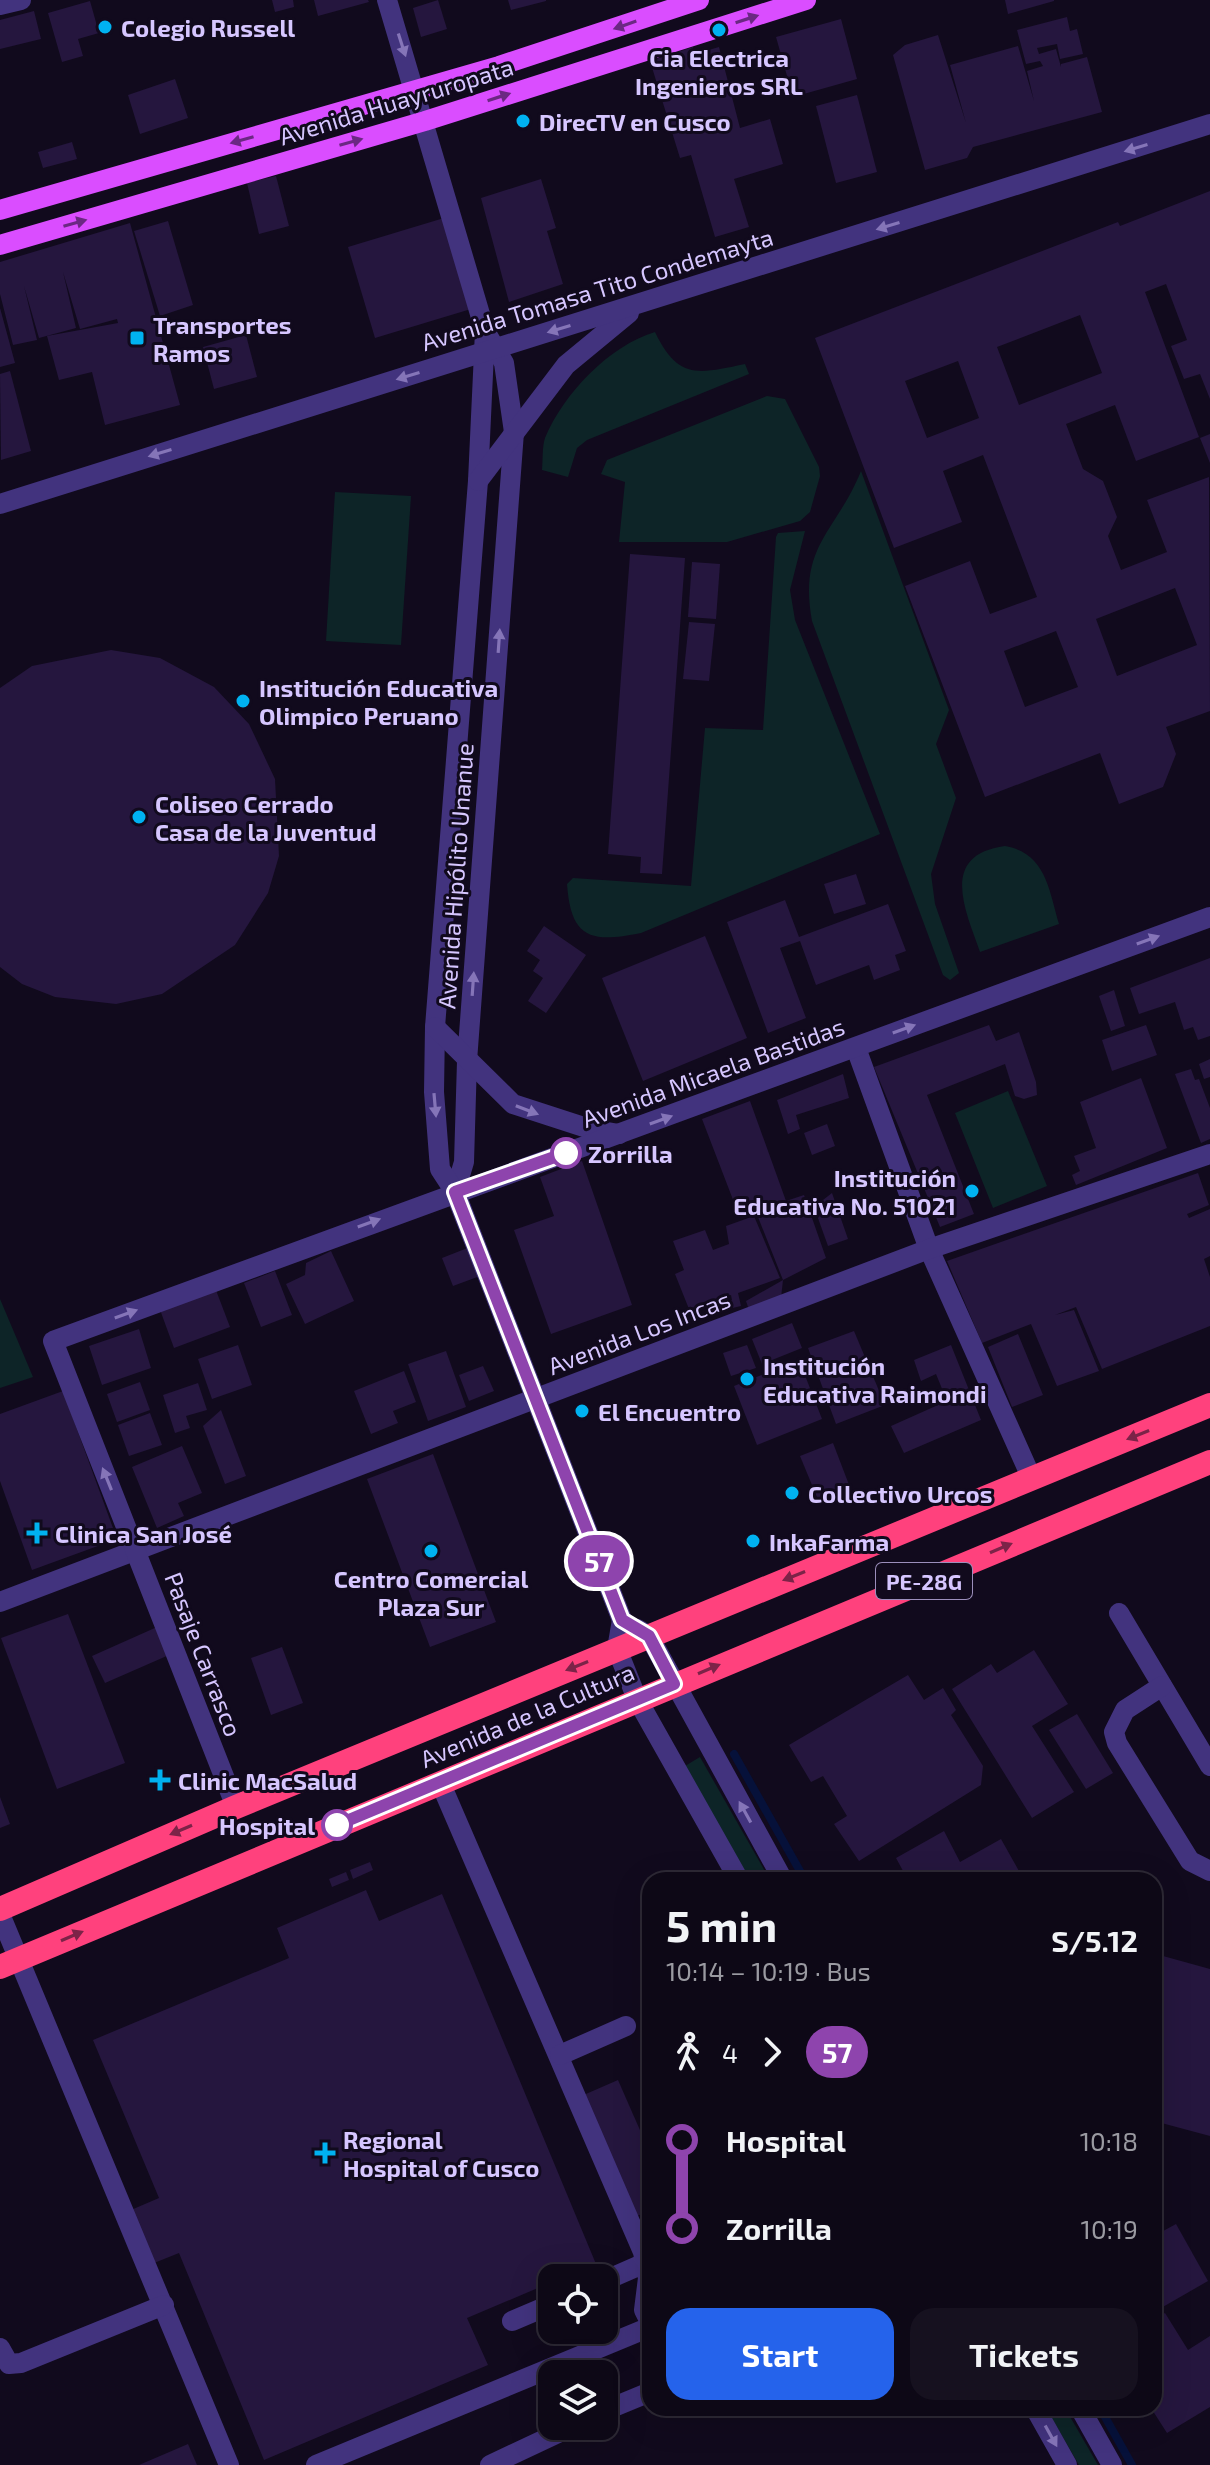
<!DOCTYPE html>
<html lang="en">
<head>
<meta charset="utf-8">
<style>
	:root { --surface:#0d0816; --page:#16111f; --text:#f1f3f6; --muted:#9a9aa1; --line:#2d2935; --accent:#2563eb }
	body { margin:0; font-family:"Exo 2",sans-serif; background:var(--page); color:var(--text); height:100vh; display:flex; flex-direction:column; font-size:30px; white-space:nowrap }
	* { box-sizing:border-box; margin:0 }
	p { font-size:26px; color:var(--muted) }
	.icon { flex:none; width:44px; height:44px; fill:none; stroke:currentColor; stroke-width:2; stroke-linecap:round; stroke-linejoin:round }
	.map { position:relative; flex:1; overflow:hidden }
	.side { position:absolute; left:642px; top:1872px; width:520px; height:544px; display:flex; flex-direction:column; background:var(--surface); border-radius:24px; box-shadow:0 8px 32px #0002,0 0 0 2px var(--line) }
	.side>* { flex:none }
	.badge { padding:0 16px; border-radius:26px; font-size:28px; line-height:52px }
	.buttons { position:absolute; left:538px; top:2264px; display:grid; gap:16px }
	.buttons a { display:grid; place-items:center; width:80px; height:80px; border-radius:16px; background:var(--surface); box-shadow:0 8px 32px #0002,0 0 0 2px var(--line); font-size:40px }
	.map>.badge { position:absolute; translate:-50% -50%; box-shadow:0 0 0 4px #fff }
	.legs { display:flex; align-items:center; gap:12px; height:88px; padding:0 24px; font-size:26px }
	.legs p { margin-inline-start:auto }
	.head { display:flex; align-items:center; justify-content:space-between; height:136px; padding:0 24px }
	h1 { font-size:44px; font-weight:700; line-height:60px }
	.button { display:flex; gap:16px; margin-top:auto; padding:16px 24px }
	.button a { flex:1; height:92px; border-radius:24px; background:var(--accent); color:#fff; font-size:32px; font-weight:700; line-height:92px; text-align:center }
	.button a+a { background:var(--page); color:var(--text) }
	ul { padding:0 24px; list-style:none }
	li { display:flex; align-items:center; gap:28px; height:88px; font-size:30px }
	li i { display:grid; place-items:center; width:12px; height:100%; margin:0 10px; background:currentColor }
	li i::after { content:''; width:20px; height:20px; margin:-10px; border:6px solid; border-radius:50%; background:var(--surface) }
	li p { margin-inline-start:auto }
	li:first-child i { background:linear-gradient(#0000 50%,currentColor 0) }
	li:last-child i { background:linear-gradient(currentColor 50%,#0000 0) }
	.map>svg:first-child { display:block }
	.green { fill:#0d2427 }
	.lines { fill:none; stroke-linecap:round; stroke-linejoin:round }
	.stream { stroke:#06113a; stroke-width:8 }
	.building { fill:#25163e; fill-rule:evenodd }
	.minor { stroke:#42337e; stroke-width:20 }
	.major { stroke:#da4dff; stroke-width:20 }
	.highway { stroke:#ff417d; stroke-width:24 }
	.oneway { fill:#6b2883 }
	.oneway2 { fill:#8575b8 }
	.oneway3 { fill:#7c2348 }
	.line-1-casing { stroke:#fff; stroke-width:18 }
	.line-1 { stroke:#8e44ad; stroke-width:12 }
	.poi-dot { fill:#00b2f1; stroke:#110a1d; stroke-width:3 }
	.stop-1-dot { fill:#fff; stroke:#8e44ad; stroke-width:4 }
	.labels { text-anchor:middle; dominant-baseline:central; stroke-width:6; stroke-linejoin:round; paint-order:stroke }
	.shield { fill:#110a1d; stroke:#9b8ebb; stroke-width:2 }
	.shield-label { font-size:22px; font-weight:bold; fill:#d6c6ff }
	.poi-label { font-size:24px; font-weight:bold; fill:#d6c6ff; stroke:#110a1d; text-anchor:start }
	.street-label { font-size:24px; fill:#d6c6ff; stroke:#110a1d }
	.stop-label { font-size:24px; font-weight:bold; fill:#d6c6ff; stroke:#110a1d; text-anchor:start }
</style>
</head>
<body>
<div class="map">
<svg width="1210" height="2465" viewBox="0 0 1210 2465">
	<rect width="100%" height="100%" fill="#110a1d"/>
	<!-- green -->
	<g class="green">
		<path d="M655,332c23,48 43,42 90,32l4,10 -162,66 -10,8 -9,29 -26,-7c1,-10 0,-23 3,-32 19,-45 64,-92 110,-106z"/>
		<path d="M767,396l18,3 34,68 1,9 -10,36 -10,9 -73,21h-108l6,-60 -24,-8 6,-14z"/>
		<path d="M861,471l88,239 -13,34 20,54 -25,76 4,30 24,69 -9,7 -7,-5 -131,-354c-14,-76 24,-88 49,-150z"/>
		<path d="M335,492l76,4 -10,149 -75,-4z"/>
		<path d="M805,531l-15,59 5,30 85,214 -239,99c-50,10 -70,6 -74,-49l6,-6 118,8 14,-158 58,2 13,-193 2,-4z"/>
		<path d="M1005,846c41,7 44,44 54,78l-79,28c-14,-41 -42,-97 25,-106z"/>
		<path d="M1008,1091l39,95 -54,22 -38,-95z"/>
		<path d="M0,1299l33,78 -33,11z"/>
		<path d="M700,1757l70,123h-22l-63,-114z"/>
		<path d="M1046,2408h19l33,57h-19z"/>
	</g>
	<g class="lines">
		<!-- stream -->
		<g class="stream">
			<path d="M734,1754l71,126"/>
			<path d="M1100,2408l32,57"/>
		</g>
	</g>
	<!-- building -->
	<g class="building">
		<path d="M272,0h21l1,7 -19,5z"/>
		<path d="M314,0h54l1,2 -51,14z"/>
		<path d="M438,0l9,29 -26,8 -8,-29z"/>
		<path d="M508,0h38v1l-35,9z"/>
		<path d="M1005,0h49v1l-46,13z"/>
		<path d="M90,1l9,32 -21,6 5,17 -21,6 -14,-49z"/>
		<path d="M34,11l7,28 -41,10v-29z"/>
		<path d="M1067,17l3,14 7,-2 6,25 -23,5 -3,-15 -20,4 2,6 17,-5 5,18v-3l26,-7 15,55 -129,35 -6,11 -42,12 -32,-115 12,-10 33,-10 28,88 -16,-58 68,-19 16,55 -7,-30 16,-5 -3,-5 -14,3 -9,-34z"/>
		<path d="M841,19l16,60 -64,18 -17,-60z"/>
		<path d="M693,47l2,7 24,-7 21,81 30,-9 13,45 -49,15 15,48 -34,10 -24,-82 -11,3 -30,-97z"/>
		<path d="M175,79l13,39 -48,16 -12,-39z"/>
		<path d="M857,95l20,77 -41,11 -20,-77z"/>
		<path d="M72,142l5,17 -34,9 -5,-16z"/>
		<path d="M276,176l13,50 -30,8 -12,-51z"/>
		<path d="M541,179l15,49 -9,3 16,53 -54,18 -28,-104z"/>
		<path d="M1210,191v208l-10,-25 -16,5 -13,-33 16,-6 -21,-56 -21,8 54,145 -63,24 -21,-56 -49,19 17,45 20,12 14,36 -9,19 13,34 46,-18 -20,-52 62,-23 1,234 -44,16 10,27 -13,33 -44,17 -19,-51 -115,44 -80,-211 65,-25 20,53 47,-17 -54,-142 -40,16 19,51 -68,26 -79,-210 303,-116 2,4zM1080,315l22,58 -83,32 -22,-58zM958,361l21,57 -52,20 -22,-57zM1175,588l22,57 -80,31 -21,-57zM1056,631l22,56 -53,20 -21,-56z"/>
		<path d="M444,218l27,91 -96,29 -27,-91z"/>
		<path d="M168,221l25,84 -33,11 -26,-85z"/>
		<path d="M130,223l50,182 -75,20 -13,-53 -33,8 -12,-44 71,-13 -1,-4 -37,10 -17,-57 13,56 -37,10 -15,-52 13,54 -24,5 -13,-51v-32z"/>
		<path d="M0,308l15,55 -15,4z"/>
		<path d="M246,335l11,42 -43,12 -11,-42z"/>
		<path d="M10,371l21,80 -30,9 -1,-86z"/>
		<path d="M1210,434v29l-10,-25z"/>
		<path d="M630,554l55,4 -23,316 -22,-1 1,-16 -33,-3z"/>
		<path d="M692,562l28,2 -4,55 -28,-2z"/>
		<path d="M689,622l26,2 -6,57 -26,-2z"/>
		<path d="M111,650l49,8 54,29 35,37 26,55 4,77 -11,37 -33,52 -73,49 -46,10 -61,-7 -33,-13 -22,-17v-279l32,-22z"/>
		<path d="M856,874l10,30 -32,10 -10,-30z"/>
		<path d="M785,900l14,37 89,-33 18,47 -11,4 5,15 -26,10 -5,-15 -53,20 -16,-44 -20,7 26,70 -38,15 -41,-111z"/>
		<path d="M544,926l42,29 -40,58 -18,-12 15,-23 -10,-7 7,-11 -13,-9z"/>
		<path d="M705,936l42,102 -104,43 -41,-103z"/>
		<path d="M1210,958v78l-12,4 -5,-13 -9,3 -9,-28 -36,12 -9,-26z"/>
		<path d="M1114,990l11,36 -14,5 -12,-35z"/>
		<path d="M989,1025l7,16 23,-9 17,50 1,13 -13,4 -9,-3 -10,-32 -78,31 47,119 -34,13 -66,-160z"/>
		<path d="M1146,1025l11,30 -45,16 -10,-31z"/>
		<path d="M1210,1059v18l-6,2 -5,-15z"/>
		<path d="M1191,1069l4,11 4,-1 11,29v31l-9,4 -26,-69z"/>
		<path d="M843,1074l6,24 -53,17 4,14 -12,5 -11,-34z"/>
		<path d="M1141,1078l26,70 -91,37 -4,-10 8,-4 -6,-15 22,-8 -16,-46z"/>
		<path d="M750,1101l36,100 18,-6 22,63 -43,22 -27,-68 -16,6 -38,-99z"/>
		<path d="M827,1124l8,22 -23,9 -8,-22z"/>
		<path d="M582,1161l50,144 -81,29 -37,-104 40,-14 -14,-39z"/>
		<path d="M1198,1173l11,32 -22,9 2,4 21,-9v47l-6,3 6,18v49l-108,43 -26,-62 -21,8 19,-5 25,61 -42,15 -26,-62 -49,19 -35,-82z"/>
		<path d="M832,1193l16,46 -20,7 -14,-39z"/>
		<path d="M754,1216l26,62 -42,15 3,13 -17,4 -3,-5 11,-5 -1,-5 -42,14 -14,-35 9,-4 -11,-29 32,-11 8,20 16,-6 -3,-18z"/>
		<path d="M470,1247l10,29 -27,10 -11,-28z"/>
		<path d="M331,1251l23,50 -49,23 -19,-40 19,-9 1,-12z"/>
		<path d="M275,1271l17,44 -31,12 -17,-44z"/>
		<path d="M783,1280l-2,18 -32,12 -3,-9z"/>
		<path d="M214,1285l16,42 -56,21 -15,-41z"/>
		<path d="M792,1323l10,25 -40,16 -10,-25z"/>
		<path d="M139,1329l12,39 -49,17 -13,-39z"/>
		<path d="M854,1331l31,74 -49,19 -28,-76z"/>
		<path d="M1018,1334l25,61 -31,12 -24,-60z"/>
		<path d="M238,1345l14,40 -40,14 -14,-40z"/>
		<path d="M747,1345l9,23 -25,8 -8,-23z"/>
		<path d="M951,1345l30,75 -77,33 -13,-27 56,-25 -11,-27 -15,7 -7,-21z"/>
		<path d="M446,1351l20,56 -38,14 -20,-57z"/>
		<path d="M799,1360l23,59 -65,26 -23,-59z"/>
		<path d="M483,1366l11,25 -25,10 -10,-26z"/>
		<path d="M404,1371l12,31 -23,9 5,12 -27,11 -17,-43z"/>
		<path d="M140,1382l10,28 -33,12 -10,-28z"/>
		<path d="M198,1383l9,27 -21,6 4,12 -15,5 -12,-38z"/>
		<path d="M63,1391l54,148 -85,31 -32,-89v-67z"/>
		<path d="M221,1410l25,66 -21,8 -22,-58z"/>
		<path d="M150,1413l12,32 -33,11 -11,-31z"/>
		<path d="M833,1443l18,47 -32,12 -19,-46z"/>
		<path d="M182,1446l20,47 -24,10 6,13 -27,12 -25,-61z"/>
		<path d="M433,1454l63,168 -66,25 -63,-168z"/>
		<path d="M68,1614l57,149 -68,26 -56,-151z"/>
		<path d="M157,1627l12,28 -64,28 -13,-27z"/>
		<path d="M282,1647l21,56 -32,12 -20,-57z"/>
		<path d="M1034,1650l34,54 -36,22 42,66 -42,26 -80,-129 39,-25 6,9z"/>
		<path d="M908,1675l16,25 19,-12 13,22 -5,5 32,51 -2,19 -122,76 -25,-37 13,-8 -24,-40 -12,6 -22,-37z"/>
		<path d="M1077,1714l36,59 -27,16 -37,-59z"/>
		<path d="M0,1797l10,27 -10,4z"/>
		<path d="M944,1831l16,31 41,-23 23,41h-116l-12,-22z"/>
		<path d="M370,1862l3,8 -20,9 -3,-9z"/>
		<path d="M346,1872l3,8 -17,7 -3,-8z"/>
		<path d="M366,1890l13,31 63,-27 154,370 -33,14h-11v4l-85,36 21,47 -224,95 -85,-207 -25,10 -23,-53 28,-12 -66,-158 196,-82 -12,-30z"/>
		<path d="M1163,1956l47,13v167l-56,-15v-156l6,2z"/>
		<path d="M618,2080l32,73v57l-17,8 -54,-121z"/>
		<path d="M1176,2224l32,57 -54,31v-76z"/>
		<path d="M1165,2313l23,37 22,-14v71l-43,26 -16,-25 3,-89z"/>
		<path d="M188,2444l9,21h-58z"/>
	</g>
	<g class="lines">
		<!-- minor -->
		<g class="minor">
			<path d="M387,0l98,331 19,32 10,69 -47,629 -3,101 -9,30"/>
			<path d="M0,5l21,-5"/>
			<path d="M485,331l-7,150 -43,546 -1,65 6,77 15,23 167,428"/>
			<path d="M478,481l88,-116 63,-52"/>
			<path d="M0,504l1210,-380"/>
			<path d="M435,1027l78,77 77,25 29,5"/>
			<path d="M856,1048l73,201 103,230"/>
			<path d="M0,1602l929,-353 281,-95"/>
			<path d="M1119,1613l91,153"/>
			<path d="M622,1620l-5,29 20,50 102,181"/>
			<path d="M637,1629l12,7 134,244"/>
			<path d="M1162,1686l-37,24 -11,22 3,11 73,118 20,10"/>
			<path d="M440,1782l203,470 5,26 -4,32 6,12"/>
			<path d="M236,1807l-183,-466 1157,-424"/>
			<path d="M0,1914l229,551"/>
			<path d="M560,2055l66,-29"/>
			<path d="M604,2281l41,-18"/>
			<path d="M512,2321l40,-17"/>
			<path d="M0,2348l9,16 12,-1 143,-58"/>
			<path d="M1035,2408l32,57"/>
			<path d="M1080,2408l32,57"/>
			<path d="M604,2411l46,-19"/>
			<path d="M316,2465l334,-138"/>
			<path d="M490,2465l83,-39"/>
		</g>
		<!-- major -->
		<g class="major">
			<path d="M0,210l499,-144 200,-66"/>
			<path d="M0,245l425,-124 381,-121"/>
		</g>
		<!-- highway -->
		<g class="highway">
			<path d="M0,1909l236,-102 974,-402"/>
			<path d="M0,1967l1210,-505"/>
		</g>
	</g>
	<!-- one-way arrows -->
	<defs><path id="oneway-solid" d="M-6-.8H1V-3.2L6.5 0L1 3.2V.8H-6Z" transform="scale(2)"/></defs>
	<g class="oneway">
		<use href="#oneway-solid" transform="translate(747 19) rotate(-18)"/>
		<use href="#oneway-solid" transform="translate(625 25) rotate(161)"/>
		<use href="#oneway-solid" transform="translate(499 97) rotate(-18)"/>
		<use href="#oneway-solid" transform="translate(242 140) rotate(164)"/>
		<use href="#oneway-solid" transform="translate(351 142) rotate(-16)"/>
		<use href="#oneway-solid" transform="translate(75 223) rotate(-16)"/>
	</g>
	<g class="oneway2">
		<use href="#oneway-solid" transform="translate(402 45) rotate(72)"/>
		<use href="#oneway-solid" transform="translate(1136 148) rotate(163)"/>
		<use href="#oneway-solid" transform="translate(888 226) rotate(163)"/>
		<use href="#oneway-solid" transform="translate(559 329) rotate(163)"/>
		<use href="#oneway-solid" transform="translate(408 376) rotate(163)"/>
		<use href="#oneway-solid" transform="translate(160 453) rotate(163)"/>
		<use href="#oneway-solid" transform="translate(499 641) rotate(-86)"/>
		<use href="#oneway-solid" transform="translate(1148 940) rotate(-20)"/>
		<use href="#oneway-solid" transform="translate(473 984) rotate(-86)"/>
		<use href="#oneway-solid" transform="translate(904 1029) rotate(-20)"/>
		<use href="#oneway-solid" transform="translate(435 1105) rotate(85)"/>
		<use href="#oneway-solid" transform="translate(527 1110) rotate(21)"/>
		<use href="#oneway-solid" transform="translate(661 1120) rotate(-20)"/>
		<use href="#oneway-solid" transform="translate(369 1223) rotate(-20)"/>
		<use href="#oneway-solid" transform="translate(126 1314) rotate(-20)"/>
		<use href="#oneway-solid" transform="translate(107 1479) rotate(-112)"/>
		<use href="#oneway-solid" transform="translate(745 1812) rotate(-119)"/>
		<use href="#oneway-solid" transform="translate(1051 2436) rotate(61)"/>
	</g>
	<g class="oneway3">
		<use href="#oneway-solid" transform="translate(1138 1435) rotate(158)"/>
		<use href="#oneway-solid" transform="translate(1001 1548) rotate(-23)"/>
		<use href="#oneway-solid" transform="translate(794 1576) rotate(158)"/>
		<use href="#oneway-solid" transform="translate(577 1666) rotate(158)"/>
		<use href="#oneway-solid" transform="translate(709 1669) rotate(-23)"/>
		<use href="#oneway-solid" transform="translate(181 1830) rotate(157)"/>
		<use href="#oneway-solid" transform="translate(72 1936) rotate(-23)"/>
	</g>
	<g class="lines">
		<defs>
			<path id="line-1" d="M337,1825l337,-141 -25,-48 -27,-16 -167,-428 111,-39"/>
		</defs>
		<!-- line-1 casing -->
		<use href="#line-1" class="line-1-casing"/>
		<!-- line-1 -->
		<use href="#line-1" class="line-1"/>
	</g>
	<!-- markers -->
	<g class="poi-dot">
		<circle cx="105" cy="27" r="8"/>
		<circle cx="719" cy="30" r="8"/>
		<circle cx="523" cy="121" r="8"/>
		<rect x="129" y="330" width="16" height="16" rx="4"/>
		<circle cx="243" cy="701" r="8"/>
		<circle cx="139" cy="817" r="8"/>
		<circle cx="972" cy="1191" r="8"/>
		<circle cx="747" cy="1379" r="8"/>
		<circle cx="582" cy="1411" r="8"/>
		<circle cx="792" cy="1493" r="8"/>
		<path d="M33 1521h8v8h8v8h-8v8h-8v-8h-8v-8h8z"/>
		<circle cx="753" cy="1541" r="8"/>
		<circle cx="431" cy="1551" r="8"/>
		<path d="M156 1768h8v8h8v8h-8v8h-8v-8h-8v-8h8z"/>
		<path d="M321 2141h8v8h8v8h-8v8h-8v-8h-8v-8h8z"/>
	</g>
	<g class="stop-1-dot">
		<circle cx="566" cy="1153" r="14"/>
		<circle cx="337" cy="1825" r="14"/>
	</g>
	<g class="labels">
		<!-- shield labels -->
		<rect class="shield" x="876" y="1563" width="96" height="36" rx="6"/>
		<g class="shield-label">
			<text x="924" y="1581">PE-28G</text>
		</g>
		<!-- poi labels -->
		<g class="poi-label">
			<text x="121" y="27">Colegio Russell</text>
			<text x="719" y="57" text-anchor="middle">Cia Electrica<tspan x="719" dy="28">Ingenieros SRL</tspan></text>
			<text x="539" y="121">DirecTV en Cusco</text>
			<text x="153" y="324">Transportes<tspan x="153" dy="28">Ramos</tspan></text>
			<text x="259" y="687">Institución Educativa<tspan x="259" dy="28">Olimpico Peruano</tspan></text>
			<text x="155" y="803">Coliseo Cerrado<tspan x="155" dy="28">Casa de la Juventud</tspan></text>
			<text x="956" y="1177" text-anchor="end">Institución<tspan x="956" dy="28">Educativa No. 51021</tspan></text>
			<text x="763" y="1365">Institución<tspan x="763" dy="28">Educativa Raimondi</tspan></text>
			<text x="598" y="1411">El Encuentro</text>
			<text x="808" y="1493">Collectivo Urcos</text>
			<text x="55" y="1533">Clinica San José</text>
			<text x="769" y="1541">InkaFarma</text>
			<text x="431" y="1578" text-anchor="middle">Centro Comercial<tspan x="431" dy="28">Plaza Sur</tspan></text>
			<text x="178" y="1780">Clinic MacSalud</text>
			<text x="343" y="2139">Regional<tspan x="343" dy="28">Hospital of Cusco</tspan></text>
		</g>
		<!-- street labels -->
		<g class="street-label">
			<text transform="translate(396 101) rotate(-17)">Avenida Huayruropata</text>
			<text transform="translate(597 289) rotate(-17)">Avenida Tomasa Tito Condemayta</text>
			<text transform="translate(455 876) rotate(-86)">Avenida Hipólito Unanue</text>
			<text transform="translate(713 1072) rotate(-20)">Avenida Micaela Bastidas</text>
			<text transform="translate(639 1332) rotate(-21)">Avenida Los Incas</text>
			<text transform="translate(204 1654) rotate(69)">Pasaje Carrasco</text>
			<text transform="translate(527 1715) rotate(-23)">Avenida de la Cultura</text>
		</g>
		<!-- stop labels -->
		<g class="stop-label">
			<text x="588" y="1153">Zorrilla</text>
			<text x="315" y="1825" text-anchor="end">Hospital</text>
		</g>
	</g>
</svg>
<div class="buttons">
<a><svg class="icon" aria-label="locate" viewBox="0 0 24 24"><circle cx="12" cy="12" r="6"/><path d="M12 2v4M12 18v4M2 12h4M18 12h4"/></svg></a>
<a><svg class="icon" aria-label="layers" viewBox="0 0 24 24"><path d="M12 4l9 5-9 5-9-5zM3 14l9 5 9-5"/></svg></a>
</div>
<b class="badge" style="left:599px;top:1561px;background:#8e44ad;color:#fff">57</b>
<section class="side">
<div class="head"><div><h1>5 min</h1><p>10:14 – 10:19 · Bus</p></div><b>S/5.12</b></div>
<div class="legs"><svg class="icon" aria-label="walk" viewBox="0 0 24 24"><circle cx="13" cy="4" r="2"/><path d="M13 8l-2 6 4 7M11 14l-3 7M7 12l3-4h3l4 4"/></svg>4<svg class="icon" aria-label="forward" viewBox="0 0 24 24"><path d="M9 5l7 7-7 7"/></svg><b class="badge" style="background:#8e44ad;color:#fff">57</b></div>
<ul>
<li><i style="color:#8e44ad"></i><b>Hospital</b><p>10:18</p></li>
<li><i style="color:#8e44ad"></i><b>Zorrilla</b><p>10:19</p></li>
</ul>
<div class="button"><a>Start</a><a>Tickets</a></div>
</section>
</div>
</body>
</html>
